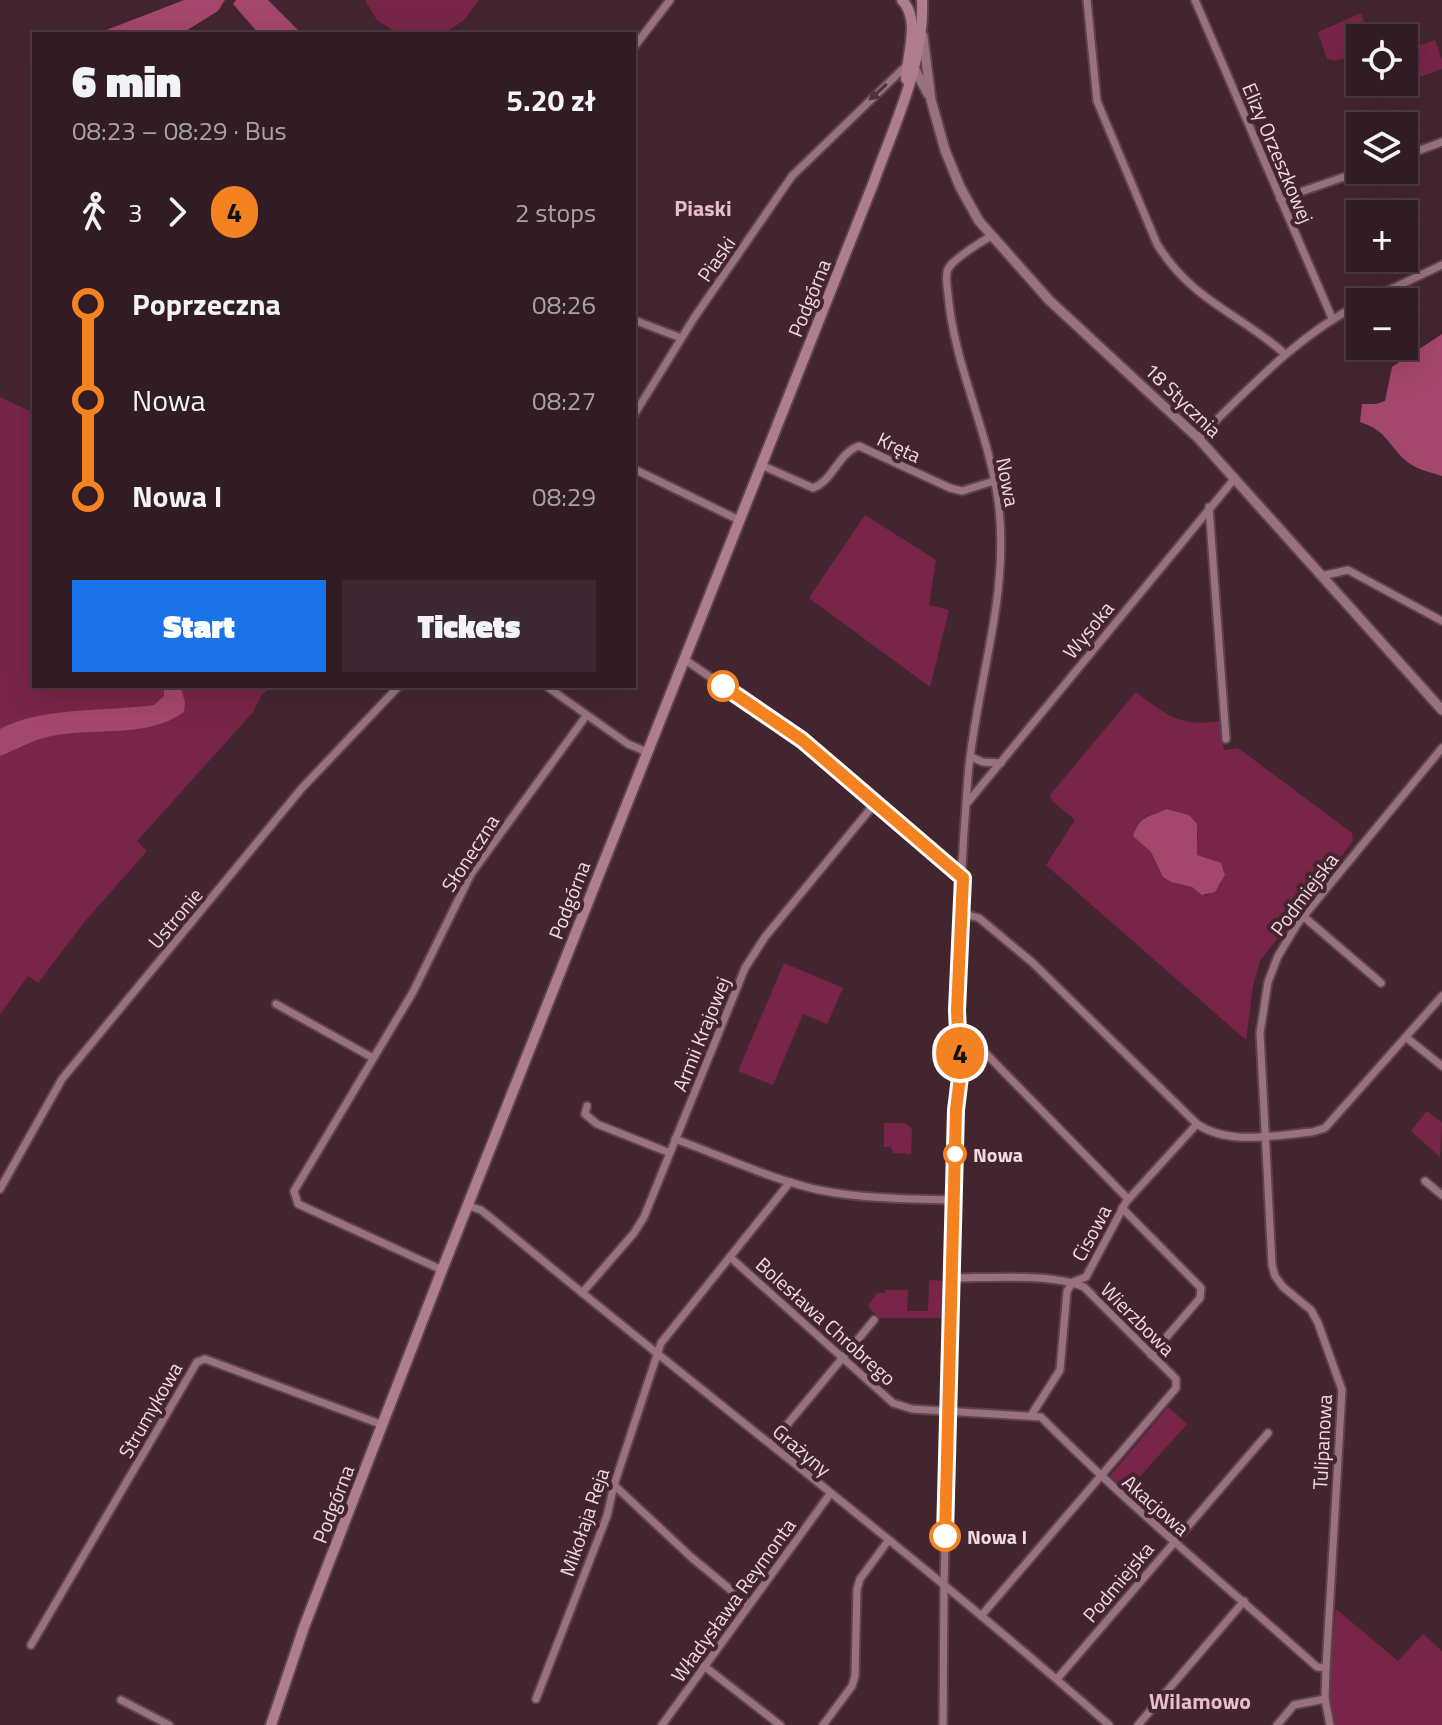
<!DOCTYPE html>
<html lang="en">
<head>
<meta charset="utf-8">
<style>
	:root { --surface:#321c24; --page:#3d2931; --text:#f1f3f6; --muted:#a8a1a6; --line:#4d3a41; --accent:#1a73e8 }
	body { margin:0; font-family:"Titillium Web",sans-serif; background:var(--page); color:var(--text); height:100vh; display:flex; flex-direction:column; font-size:30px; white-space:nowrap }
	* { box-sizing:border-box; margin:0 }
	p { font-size:26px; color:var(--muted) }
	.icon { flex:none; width:44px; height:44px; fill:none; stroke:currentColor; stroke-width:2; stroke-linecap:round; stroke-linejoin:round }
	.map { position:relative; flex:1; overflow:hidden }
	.sheet { position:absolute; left:32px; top:32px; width:604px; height:656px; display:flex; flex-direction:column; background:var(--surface); border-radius:0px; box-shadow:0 8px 32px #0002,0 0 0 2px var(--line) }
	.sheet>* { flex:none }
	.badge { padding:0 16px; border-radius:26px; font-size:28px; line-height:52px }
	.fabs { position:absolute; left:1346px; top:24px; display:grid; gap:16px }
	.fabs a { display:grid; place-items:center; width:72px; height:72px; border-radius:0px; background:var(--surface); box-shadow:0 8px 32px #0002,0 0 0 2px var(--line); font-size:40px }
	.map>.badge { position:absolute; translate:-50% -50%; box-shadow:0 0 0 4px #fff }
	.legs { display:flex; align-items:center; gap:12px; height:88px; padding:0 40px; font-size:26px }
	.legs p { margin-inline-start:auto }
	.headline { display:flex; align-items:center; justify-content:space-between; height:136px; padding:0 40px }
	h1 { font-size:44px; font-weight:800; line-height:60px }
	.action { display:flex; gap:16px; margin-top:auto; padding:16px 40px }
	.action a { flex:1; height:92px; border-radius:0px; background:var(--accent); color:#fff; font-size:32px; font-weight:800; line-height:92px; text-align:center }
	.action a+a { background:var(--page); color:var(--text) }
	ul { padding:0 40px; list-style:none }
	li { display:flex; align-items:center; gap:28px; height:96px; font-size:30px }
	li i { display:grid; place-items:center; width:12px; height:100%; margin:0 10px; background:currentColor }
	li i::after { content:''; width:20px; height:20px; margin:-10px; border:6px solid; border-radius:50%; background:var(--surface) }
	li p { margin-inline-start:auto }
	li:first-child i { background:linear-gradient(#0000 50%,currentColor 0) }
	li:last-child i { background:linear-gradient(currentColor 50%,#0000 0) }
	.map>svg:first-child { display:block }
	.green { fill:#792549; fill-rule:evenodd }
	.water { fill:#a4476c }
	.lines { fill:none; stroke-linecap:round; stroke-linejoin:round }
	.minor-casing { stroke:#5d434c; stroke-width:11 }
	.tertiary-casing { stroke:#5d434c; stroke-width:13 }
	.secondary-casing { stroke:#5d434c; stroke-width:14 }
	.minor { stroke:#98737f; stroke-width:7 }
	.tertiary { stroke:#98737f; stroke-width:9 }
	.secondary { stroke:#b07d8e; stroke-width:10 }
	.oneway { fill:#50313c }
	.line-1-casing { stroke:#fff; stroke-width:18 }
	.line-1 { stroke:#f58220; stroke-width:12 }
	.stop-1-dot { fill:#fff; stroke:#f58220; stroke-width:4 }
	.labels { text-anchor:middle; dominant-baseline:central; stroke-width:8; stroke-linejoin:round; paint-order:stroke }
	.street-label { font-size:20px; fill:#f0dbe1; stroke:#432530 }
	.stop-label { font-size:20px; font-weight:bold; fill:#f0dbe1; stroke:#432530; text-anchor:start }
	.neighbourhood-label { font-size:22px; font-weight:bold; fill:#e7bfcb; stroke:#432530 }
</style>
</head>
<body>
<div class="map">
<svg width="1442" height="1725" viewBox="0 0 1442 1725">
	<rect width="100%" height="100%" fill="#432530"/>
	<!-- green -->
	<g class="green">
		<path d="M365,0h114l-15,20 -20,14h-46l-21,-14z"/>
		<path d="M1361,13l9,25h-10v16l-25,7 -8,-2 -9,-27z"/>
		<path d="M1435,40l7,20v9l-51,18 -2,-5h15v-31z"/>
		<path d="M0,397l34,16v273h237l-10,10 -8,16 -116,129 10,10 -61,69 -48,63 -10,-7 -28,38z"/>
		<path d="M865,515l71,45 -7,45 20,5 -19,77 -121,-89z"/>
		<path d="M1136,692c32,24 43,35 84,29l4,29 14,-2 114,85 1,8 -93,120 -7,25 -7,54 -200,-175 29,-45 -24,-20 -1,-5zM1166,809l23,6 9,20 -3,11 2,9 27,14 -3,15 -15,12 -14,-9 -21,-5 -8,-6 -12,-24 -12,-11 -4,-12c15,-18 13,-12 31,-20z"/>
		<path d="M784,963l59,25 -16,36 -24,-10 -30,71 -35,-14z"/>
		<path d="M1427,1111l15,12 -2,34 -29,-26z"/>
		<path d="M884,1123h21l7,6 -1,25 -18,-1 -2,-6h-7z"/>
		<path d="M929,1280l13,1v37h-63l-11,-12 9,-13h8v-3h23l-1,21h21z"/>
		<path d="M1168,1407l19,17 -60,67 -17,-15z"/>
		<path d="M1336,1609l62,52 25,-27 19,17v74h-107l-8,-31z"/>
	</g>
	<!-- water -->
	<g class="water">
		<path d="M184,0h41l-7,11 -37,23h-85z"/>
		<path d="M236,0h32l34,34h-43l-26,-30z"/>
		<path d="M1442,334v142c-13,-4 -27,-7 -37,-16 -19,-18 -18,-29 -45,-38l2,-18h14l9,-3 7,-34z"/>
		<path d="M164,686h16l5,16 -1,10c-39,28 -92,14 -137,25 -16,4 -32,13 -47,19v-27c43,-23 106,-17 154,-24l10,-9z"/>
		<path d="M1166,809l23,6 8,9v31l24,8 4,12 -10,17 -13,3 -10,-8 -21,-5 -8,-5 -12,-25 -18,-16c7,-21 17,-19 33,-27z"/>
	</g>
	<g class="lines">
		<defs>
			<g id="minor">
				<path d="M1087,0l10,101 60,143c35,57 82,69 128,110"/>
				<path d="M1195,0l137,318"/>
				<path d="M634,47l36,-47"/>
				<path d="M1404,156l38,-14"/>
				<path d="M1280,199l84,-29"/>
				<path d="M1364,302l78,-37"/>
				<path d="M634,320l47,18"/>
				<path d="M634,415l60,-97 98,-142 115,-111"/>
				<path d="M1198,438c51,-49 98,-102 162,-134"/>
				<path d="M761,465l52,23c20,-7 25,-35 46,-42l91,42 12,3 32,-10"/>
				<path d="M634,469l105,51"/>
				<path d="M1209,507l17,232"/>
				<path d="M1321,576l27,-6 94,51"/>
				<path d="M684,659l118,81 161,138"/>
				<path d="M546,686l82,58 19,8"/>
				<path d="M971,757l12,5 18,1"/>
				<path d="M968,802l267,-324"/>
				<path d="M961,913l18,5 54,45 164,161c32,22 78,11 115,8l13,-4 117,-132"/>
				<path d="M1303,916l78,67"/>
				<path d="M276,1004l97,54"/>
				<path d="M959,1026l169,173"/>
				<path d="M1407,1038l35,28"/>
				<path d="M587,1106l-2,8 12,10 73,29"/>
				<path d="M675,1139c47,17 95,40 144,51 45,9 89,9 135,10"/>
				<path d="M1425,1181l17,14"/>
				<path d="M0,1189l62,-110 240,-291 97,-102"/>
				<path d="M469,1206l12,4 15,12c203,169 414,328 613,503"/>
				<path d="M1122,1208l79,80 -1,10 -49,57"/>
				<path d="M730,1257l163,146 19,6 129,8c87,88 183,167 276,250l9,1"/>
				<path d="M442,1270l-144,-66 -4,-13 119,-199 58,-118 115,-158"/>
				<path d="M952,1278c36,0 100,-5 132,9l92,92v9l-195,228"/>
				<path d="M582,1293l52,-60 10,-16 101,-249 20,-31 111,-135"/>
				<path d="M1032,1414l28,-44 7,-79 6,-9 13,-5 40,-75 71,-78"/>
				<path d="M771,1444l103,-124"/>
				<path d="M614,1485l77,72 58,48"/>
				<path d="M31,1645l166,-283 8,-3 178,66"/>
				<path d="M704,1666l76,59"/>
				<path d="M1057,1679l211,-246"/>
				<path d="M536,1699l71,-183 7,-31 47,-142 129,-161"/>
				<path d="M121,1700l48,25"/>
				<path d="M662,1725l168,-231"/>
				<path d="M823,1725l29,-39 3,-10 2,-87 3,-10 28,-38"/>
				<path d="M943,1725l1,-140 12,-475c6,-35 1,-68 1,-103 1,-77 5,-155 11,-231 8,-93 43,-181 30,-276 -10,-70 -44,-135 -50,-206 -1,-8 -3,-18 0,-25 5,-10 33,-27 43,-33"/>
				<path d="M1138,1725l106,-124"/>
				<path d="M1277,1725l17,-20 31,-6"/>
				<path d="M1330,1725l-5,-26 1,-31 16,-278 -24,-67 -7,-13 -28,-23 -8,-11 -3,-11 -12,-232 8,-51 10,-26 20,-33 144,-175"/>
			</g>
			<g id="tertiary">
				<path d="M923,36l8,64 14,50 15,37 19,34 70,79 149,138 244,272"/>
				<path d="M912,64l16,30"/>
			</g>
			<g id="secondary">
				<path d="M902,0c19,20 5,54 4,79"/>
				<path d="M271,1725l33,-98 138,-357 431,-1086c21,-59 52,-121 49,-184"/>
			</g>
		</defs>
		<!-- minor casing -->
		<use href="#minor" class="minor-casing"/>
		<!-- tertiary casing -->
		<use href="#tertiary" class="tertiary-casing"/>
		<!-- secondary casing -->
		<use href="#secondary" class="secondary-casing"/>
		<!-- minor -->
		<use href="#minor" class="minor"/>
		<!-- tertiary -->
		<use href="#tertiary" class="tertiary"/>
		<!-- secondary -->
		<use href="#secondary" class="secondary"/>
	</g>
	<!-- one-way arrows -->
	<defs><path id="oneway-solid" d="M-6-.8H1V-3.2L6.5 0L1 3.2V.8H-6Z" transform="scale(2)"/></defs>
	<use class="oneway" href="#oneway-solid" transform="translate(878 92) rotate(137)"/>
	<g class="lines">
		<defs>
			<path id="line-1" d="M723,686l79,54 161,138 -6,132 3,67 -4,33 -11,426"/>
		</defs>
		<!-- line-1 casing -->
		<use href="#line-1" class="line-1-casing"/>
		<!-- line-1 -->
		<use href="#line-1" class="line-1"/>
	</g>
	<!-- markers -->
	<g class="stop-1-dot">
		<circle cx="723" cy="686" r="14"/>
		<circle cx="955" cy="1154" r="10"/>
		<circle cx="945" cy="1536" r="14"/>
	</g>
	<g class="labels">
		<!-- street labels -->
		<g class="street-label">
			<text transform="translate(1278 153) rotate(67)">Elizy Orzeszkowej</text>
			<text transform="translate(716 259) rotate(-55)">Piaski</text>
			<text transform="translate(809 298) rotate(-68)">Podgórna</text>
			<text transform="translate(1183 400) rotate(44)">18 Stycznia</text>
			<text transform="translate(899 447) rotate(25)">Kręta</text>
			<text transform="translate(1008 482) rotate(79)">Nowa</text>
			<text transform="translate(1088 630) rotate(-51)">Wysoka</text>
			<text transform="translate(470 853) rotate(-57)">Słoneczna</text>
			<text transform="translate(1304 894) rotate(-53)">Podmiejska</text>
			<text transform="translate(569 900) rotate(-69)">Podgórna</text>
			<text transform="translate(175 918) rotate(-50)">Ustronie</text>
			<text transform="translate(701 1034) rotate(-68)">Armii Krajowej</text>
			<text transform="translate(1091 1233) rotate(-62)">Cisowa</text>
			<text transform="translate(1138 1319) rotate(45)">Wierzbowa</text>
			<text transform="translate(826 1321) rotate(42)">Bolesława Chrobrego</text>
			<text transform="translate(150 1410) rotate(-60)">Strumykowa</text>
			<text transform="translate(1322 1442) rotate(-87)">Tulipanowa</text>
			<text transform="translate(802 1450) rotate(40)">Grażyny</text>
			<text transform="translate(333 1504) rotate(-69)">Podgórna</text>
			<text transform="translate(1156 1505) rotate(41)">Akacjowa</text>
			<text transform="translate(584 1522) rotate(-71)">Mikołaja Reja</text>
			<text transform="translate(1118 1582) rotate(-50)">Podmiejska</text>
			<text transform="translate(733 1600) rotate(-54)">Władysława Reymonta</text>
		</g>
		<!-- stop labels -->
		<g class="stop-label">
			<text x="973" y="1154">Nowa</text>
			<text x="967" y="1536">Nowa I</text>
		</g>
		<!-- neighbourhood labels -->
		<g class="neighbourhood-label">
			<text x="703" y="208">Piaski</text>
			<text x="1200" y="1701">Wilamowo</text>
		</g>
	</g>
</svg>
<div class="fabs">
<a><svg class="icon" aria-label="locate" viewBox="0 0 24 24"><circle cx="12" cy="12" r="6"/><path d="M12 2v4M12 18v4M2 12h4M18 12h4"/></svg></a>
<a><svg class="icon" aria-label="layers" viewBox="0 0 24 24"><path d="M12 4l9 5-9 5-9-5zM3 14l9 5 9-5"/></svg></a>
<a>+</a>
<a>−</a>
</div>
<b class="badge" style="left:960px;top:1053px;background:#f58220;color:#111">4</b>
<section class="sheet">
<div class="headline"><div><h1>6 min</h1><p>08:23 – 08:29 · Bus</p></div><b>5.20 zł</b></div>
<div class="legs"><svg class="icon" aria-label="walk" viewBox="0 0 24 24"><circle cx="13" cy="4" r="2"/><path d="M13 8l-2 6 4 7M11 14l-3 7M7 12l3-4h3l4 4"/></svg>3<svg class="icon" aria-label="forward" viewBox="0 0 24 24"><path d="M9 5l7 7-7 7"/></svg><b class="badge" style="background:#f58220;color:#111">4</b><p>2 stops</p></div>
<ul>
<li><i style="color:#f58220"></i><b>Poprzeczna</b><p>08:26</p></li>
<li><i style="color:#f58220"></i><span>Nowa</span><p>08:27</p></li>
<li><i style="color:#f58220"></i><b>Nowa I</b><p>08:29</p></li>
</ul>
<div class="action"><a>Start</a><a>Tickets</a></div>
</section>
</div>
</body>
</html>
